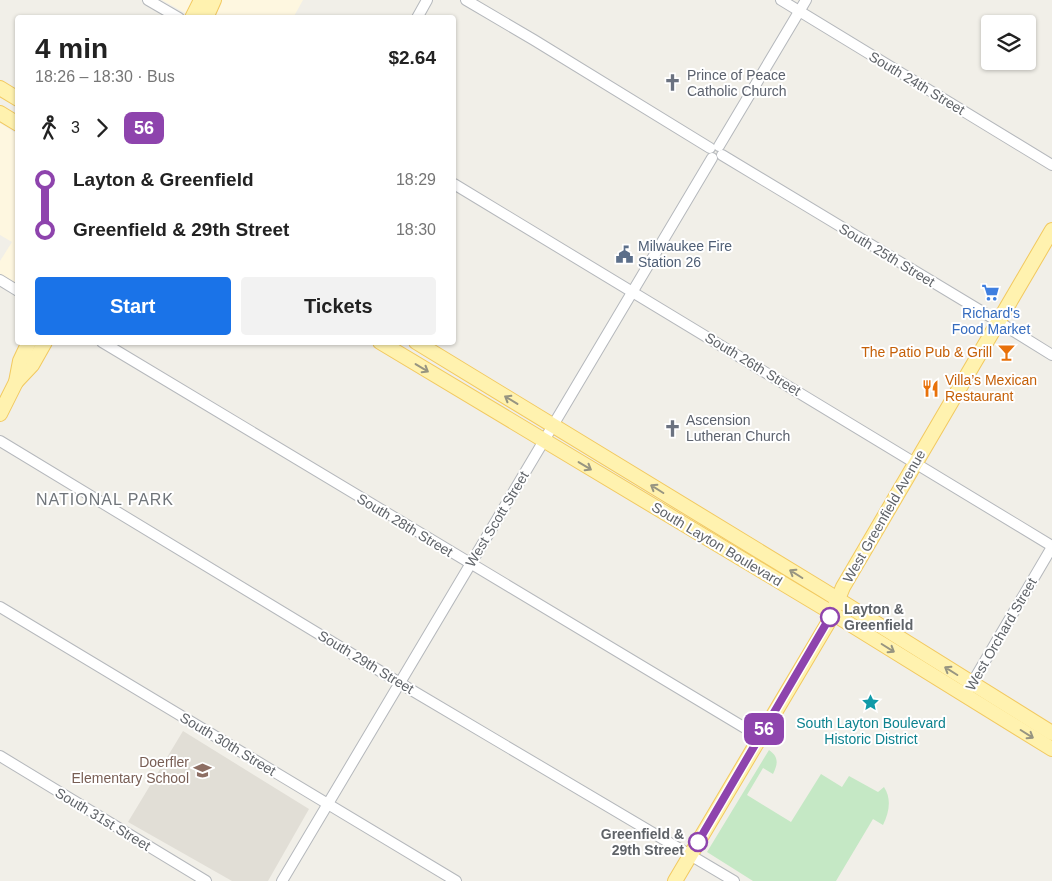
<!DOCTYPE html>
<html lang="en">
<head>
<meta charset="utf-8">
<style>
	:root { --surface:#fff; --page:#f2f2f2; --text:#222; --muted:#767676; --accent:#1a73e8 }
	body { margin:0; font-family:Arial,sans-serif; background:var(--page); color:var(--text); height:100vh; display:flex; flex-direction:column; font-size:19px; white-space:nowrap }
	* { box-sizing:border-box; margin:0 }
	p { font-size:16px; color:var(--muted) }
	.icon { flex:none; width:28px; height:28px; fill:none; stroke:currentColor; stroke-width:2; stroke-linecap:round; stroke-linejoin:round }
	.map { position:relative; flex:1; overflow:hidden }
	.side { position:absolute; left:15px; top:15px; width:441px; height:330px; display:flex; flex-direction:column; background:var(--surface); border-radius:5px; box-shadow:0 1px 4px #0004 }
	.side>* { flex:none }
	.badge { padding:0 10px; border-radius:8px; font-size:18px; line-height:32px }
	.fabs { position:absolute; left:981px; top:15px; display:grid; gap:10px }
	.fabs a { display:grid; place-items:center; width:55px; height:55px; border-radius:5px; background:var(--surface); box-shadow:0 1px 4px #0004; font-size:25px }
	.map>.badge { position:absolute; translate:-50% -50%; box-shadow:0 0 0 2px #fff }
	.legs { display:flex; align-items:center; gap:8px; height:55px; padding:0 20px; font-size:16px }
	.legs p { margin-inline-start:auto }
	.headline { display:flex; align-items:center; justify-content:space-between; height:85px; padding:0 20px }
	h1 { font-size:28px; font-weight:700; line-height:38px }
	.button { display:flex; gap:10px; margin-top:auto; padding:10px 20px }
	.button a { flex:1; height:58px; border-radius:5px; background:var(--accent); color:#fff; font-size:20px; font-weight:700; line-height:58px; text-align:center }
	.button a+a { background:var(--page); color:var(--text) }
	ul { padding:0 20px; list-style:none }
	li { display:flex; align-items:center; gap:18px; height:50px; font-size:19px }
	li i { display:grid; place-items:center; width:8px; height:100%; margin:0 6px; background:currentColor }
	li i::after { content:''; width:12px; height:12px; margin:-6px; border:4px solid; border-radius:50%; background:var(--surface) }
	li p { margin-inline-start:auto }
	li:first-child i { background:linear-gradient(#0000 50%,currentColor 0) }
	li:last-child i { background:linear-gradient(currentColor 50%,#0000 0) }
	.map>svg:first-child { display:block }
	.commercial { fill:#fef7e0 }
	.education { fill:#e1ded6 }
	.green { fill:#c5e8c5 }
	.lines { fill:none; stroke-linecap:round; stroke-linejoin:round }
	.minor-casing { stroke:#b5b8bc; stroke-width:12 }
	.major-casing { stroke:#f2c960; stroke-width:16 }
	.minor { stroke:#fff; stroke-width:10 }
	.major { stroke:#fff2af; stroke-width:14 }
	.oneway { stroke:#979581 }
	.line-1-casing { stroke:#fff; stroke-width:11 }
	.line-1 { stroke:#8e44ad; stroke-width:8 }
	.stop-1-dot { fill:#fff; stroke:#8e44ad; stroke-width:2.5 }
	.labels { text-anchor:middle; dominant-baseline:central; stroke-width:4; stroke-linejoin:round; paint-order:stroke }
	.worship-label { font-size:14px; fill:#5b616d; stroke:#fff; text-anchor:start }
	.street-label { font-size:14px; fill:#5f6368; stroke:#fff }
	.service-label { font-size:14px; fill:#4e5e75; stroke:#fff; text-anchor:start }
	.shop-label { font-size:14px; fill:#366cbe; stroke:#fff }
	.food-label { font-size:14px; fill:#c56008; stroke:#fff; text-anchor:end }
	.stop-label { font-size:14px; font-weight:bold; fill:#5f6368; stroke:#fff; text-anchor:start }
	.culture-label { font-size:14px; fill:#0d838f; stroke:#fff }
	.education-label { font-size:14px; fill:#785e54; stroke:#fff; text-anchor:end }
	.quarter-label { font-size:16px; letter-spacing:1px; fill:#70757a; stroke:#fff }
</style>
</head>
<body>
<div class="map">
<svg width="1052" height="881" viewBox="0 0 1052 881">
	<rect width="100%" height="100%" fill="#f1efe8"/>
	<!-- commercial -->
	<g class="commercial">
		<path d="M162,0h141l-10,18 -101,-1z"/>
		<path d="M0,123l17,11v151l-17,-10v-14l12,-19 -12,-7z"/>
	</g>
	<!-- education -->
	<path class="education" d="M183,731l126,78 -41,72h-36l-104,-59z"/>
	<!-- green -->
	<path class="green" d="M769,750c10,7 9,14 4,24l-10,-6 -16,27 44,27 30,-48 21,13 7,-11 29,16 6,-5c8,12 5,26 -1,38l-10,-6 -37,62h-83l-46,-29z"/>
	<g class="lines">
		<defs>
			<g id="minor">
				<path d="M148,0l31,18"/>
				<path d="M466,0l68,40 176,108"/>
				<path d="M781,0l271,165"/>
				<path d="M417,18l10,-18"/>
				<path d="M719,146l87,-146"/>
				<path d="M722,155l264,159 66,41"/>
				<path d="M454,184l598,362"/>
				<path d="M0,280l18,11"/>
				<path d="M102,342l658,395"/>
				<path d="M0,441l408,247 326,193"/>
				<path d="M0,607l456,274"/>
				<path d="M965,695l87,-148"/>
				<path d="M0,756l206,125"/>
				<path d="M282,881l430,-723"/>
			</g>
			<g id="major">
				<path d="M192,18l9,-18"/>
				<path d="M206,18l8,-18"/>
				<path d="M0,88l18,11"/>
				<path d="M0,113l18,11"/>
				<path d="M380,342l452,271 220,136"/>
				<path d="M416,342l407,248 229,143"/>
				<path d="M16,382l16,-17 13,-23"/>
				<path d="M0,414l16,-32 4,-21 9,-19"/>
				<path d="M675,881l153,-258 15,-36 209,-357"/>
			</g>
		</defs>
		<!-- minor casing -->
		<use href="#minor" class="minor-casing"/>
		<!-- major casing -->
		<use href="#major" class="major-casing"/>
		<!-- minor -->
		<use href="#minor" class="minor"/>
		<!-- major -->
		<use href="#major" class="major"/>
	</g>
	<!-- one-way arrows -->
	<defs><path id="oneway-shaft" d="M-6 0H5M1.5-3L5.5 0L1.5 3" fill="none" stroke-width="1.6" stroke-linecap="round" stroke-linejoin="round" transform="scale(1.25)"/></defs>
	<g class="oneway">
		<use href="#oneway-shaft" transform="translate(422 368) rotate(31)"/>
		<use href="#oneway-shaft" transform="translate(511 400) rotate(-149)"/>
		<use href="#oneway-shaft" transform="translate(585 466) rotate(31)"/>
		<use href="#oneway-shaft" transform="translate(657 489) rotate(-148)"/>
		<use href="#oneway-shaft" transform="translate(796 574) rotate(-148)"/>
		<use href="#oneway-shaft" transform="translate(888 648) rotate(32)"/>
		<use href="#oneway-shaft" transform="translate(951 671) rotate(-148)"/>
		<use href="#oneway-shaft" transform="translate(1027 734) rotate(32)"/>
	</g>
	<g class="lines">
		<defs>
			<path id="line-1" d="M698,842l132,-225"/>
		</defs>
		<!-- line-1 casing -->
		<use href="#line-1" class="line-1-casing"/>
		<!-- line-1 -->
		<use href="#line-1" class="line-1"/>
	</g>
	<!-- icons -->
	<defs>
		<symbol id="church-bare" viewBox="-9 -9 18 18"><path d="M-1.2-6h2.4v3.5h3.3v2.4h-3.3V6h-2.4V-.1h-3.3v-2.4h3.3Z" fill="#6b7280" stroke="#fff" stroke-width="2.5" paint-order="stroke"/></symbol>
		<symbol id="civic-bare" viewBox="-9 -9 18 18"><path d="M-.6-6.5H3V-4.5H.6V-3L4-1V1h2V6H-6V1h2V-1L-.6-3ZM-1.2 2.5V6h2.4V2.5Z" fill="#5c6f8a" stroke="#fff" stroke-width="2.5" paint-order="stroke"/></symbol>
		<symbol id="supermarket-bare" viewBox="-9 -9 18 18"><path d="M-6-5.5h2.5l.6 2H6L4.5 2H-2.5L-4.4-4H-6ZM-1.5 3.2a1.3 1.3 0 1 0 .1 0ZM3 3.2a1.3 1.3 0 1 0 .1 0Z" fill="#3f7fe0" stroke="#fff" stroke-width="2.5" paint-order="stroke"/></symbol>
		<symbol id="bar-bare" viewBox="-9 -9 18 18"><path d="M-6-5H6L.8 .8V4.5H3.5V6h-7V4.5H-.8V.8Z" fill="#e8710a" stroke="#fff" stroke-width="2.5" paint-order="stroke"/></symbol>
		<symbol id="restaurant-bare" viewBox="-9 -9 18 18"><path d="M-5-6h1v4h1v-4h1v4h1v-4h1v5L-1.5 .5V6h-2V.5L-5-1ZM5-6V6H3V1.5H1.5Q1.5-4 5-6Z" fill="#e8710a" stroke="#fff" stroke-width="2.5" paint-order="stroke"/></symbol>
		<symbol id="sight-bare" viewBox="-9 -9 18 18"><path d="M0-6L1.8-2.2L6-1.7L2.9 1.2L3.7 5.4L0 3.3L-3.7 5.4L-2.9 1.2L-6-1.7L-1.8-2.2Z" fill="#0f9aa8" stroke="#fff" stroke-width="2.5" paint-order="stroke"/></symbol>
		<symbol id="school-bare" viewBox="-9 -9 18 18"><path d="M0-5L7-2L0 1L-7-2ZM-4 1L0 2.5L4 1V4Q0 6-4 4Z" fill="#8d6e63" stroke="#fff" stroke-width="2.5" paint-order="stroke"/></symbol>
	</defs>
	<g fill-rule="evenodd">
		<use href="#church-bare" x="660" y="70" width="25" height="25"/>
		<use href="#civic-bare" x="612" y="242" width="25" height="25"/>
		<use href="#supermarket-bare" x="978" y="280" width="25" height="25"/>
		<use href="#bar-bare" x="994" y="340" width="25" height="25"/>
		<use href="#restaurant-bare" x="918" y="376" width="25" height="25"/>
		<use href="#church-bare" x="660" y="416" width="25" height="25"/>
		<use href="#sight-bare" x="858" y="690" width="25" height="25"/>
		<use href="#school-bare" x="190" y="758" width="25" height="25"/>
	</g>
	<!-- markers -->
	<g class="stop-1-dot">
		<circle cx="830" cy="617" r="9"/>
		<circle cx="698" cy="842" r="9"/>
	</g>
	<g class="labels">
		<!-- worship labels -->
		<g class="worship-label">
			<text x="687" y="75">Prince of Peace<tspan x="687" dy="16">Catholic Church</tspan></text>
			<text x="686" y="420">Ascension<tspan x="686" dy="16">Lutheran Church</tspan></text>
		</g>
		<!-- street labels -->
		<g class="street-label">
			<text transform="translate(917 83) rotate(31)">South 24th Street</text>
			<text transform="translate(887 255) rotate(31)">South 25th Street</text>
			<text transform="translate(753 364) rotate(31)">South 26th Street</text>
			<text transform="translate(884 516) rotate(-60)">West Greenfield Avenue</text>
			<text transform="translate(497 519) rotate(-59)">West Scott Street</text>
			<text transform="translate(405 525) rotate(31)">South 28th Street</text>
			<text transform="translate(717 544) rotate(31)">South Layton Boulevard</text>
			<text transform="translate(1001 634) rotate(-60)">West Orchard Street</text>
			<text transform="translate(366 662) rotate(31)">South 29th Street</text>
			<text transform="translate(228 744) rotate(31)">South 30th Street</text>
			<text transform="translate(103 819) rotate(31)">South 31st Street</text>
		</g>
		<!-- service labels -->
		<g class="service-label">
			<text x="638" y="246">Milwaukee Fire<tspan x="638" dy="16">Station 26</tspan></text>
		</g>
		<!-- shop labels -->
		<g class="shop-label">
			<text x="991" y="313">Richard's<tspan x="991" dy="16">Food Market</tspan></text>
		</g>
		<!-- food labels -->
		<g class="food-label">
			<text x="992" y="352">The Patio Pub &amp; Grill</text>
			<text x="945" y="380" text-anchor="start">Villa’s Mexican<tspan x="945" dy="16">Restaurant</tspan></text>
		</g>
		<!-- stop labels -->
		<g class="stop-label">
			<text x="844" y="609">Layton &amp;<tspan x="844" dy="16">Greenfield</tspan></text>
			<text x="684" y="834" text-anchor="end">Greenfield &amp;<tspan x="684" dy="16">29th Street</tspan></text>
		</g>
		<!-- culture labels -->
		<g class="culture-label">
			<text x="871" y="723">South Layton Boulevard<tspan x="871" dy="16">Historic District</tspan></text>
		</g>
		<!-- education labels -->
		<g class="education-label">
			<text x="189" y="762">Doerfler<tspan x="189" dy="16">Elementary School</tspan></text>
		</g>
		<!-- quarter labels -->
		<g class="quarter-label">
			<text x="105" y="499">NATIONAL PARK</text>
		</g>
	</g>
</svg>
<div class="fabs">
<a><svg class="icon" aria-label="layers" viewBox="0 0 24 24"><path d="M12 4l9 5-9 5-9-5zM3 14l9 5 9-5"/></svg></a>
</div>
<b class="badge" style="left:764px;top:729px;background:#8e44ad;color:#fff">56</b>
<section class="side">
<div class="headline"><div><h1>4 min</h1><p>18:26 – 18:30 · Bus</p></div><b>$2.64</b></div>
<div class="legs"><svg class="icon" aria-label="walk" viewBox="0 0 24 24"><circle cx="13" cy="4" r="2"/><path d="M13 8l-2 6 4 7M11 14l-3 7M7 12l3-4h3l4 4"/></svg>3<svg class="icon" aria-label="forward" viewBox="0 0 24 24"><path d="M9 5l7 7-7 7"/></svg><b class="badge" style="background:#8e44ad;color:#fff">56</b></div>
<ul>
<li><i style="color:#8e44ad"></i><b>Layton &amp; Greenfield</b><p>18:29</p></li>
<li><i style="color:#8e44ad"></i><b>Greenfield &amp; 29th Street</b><p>18:30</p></li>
</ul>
<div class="button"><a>Start</a><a>Tickets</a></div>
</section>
</div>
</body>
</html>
